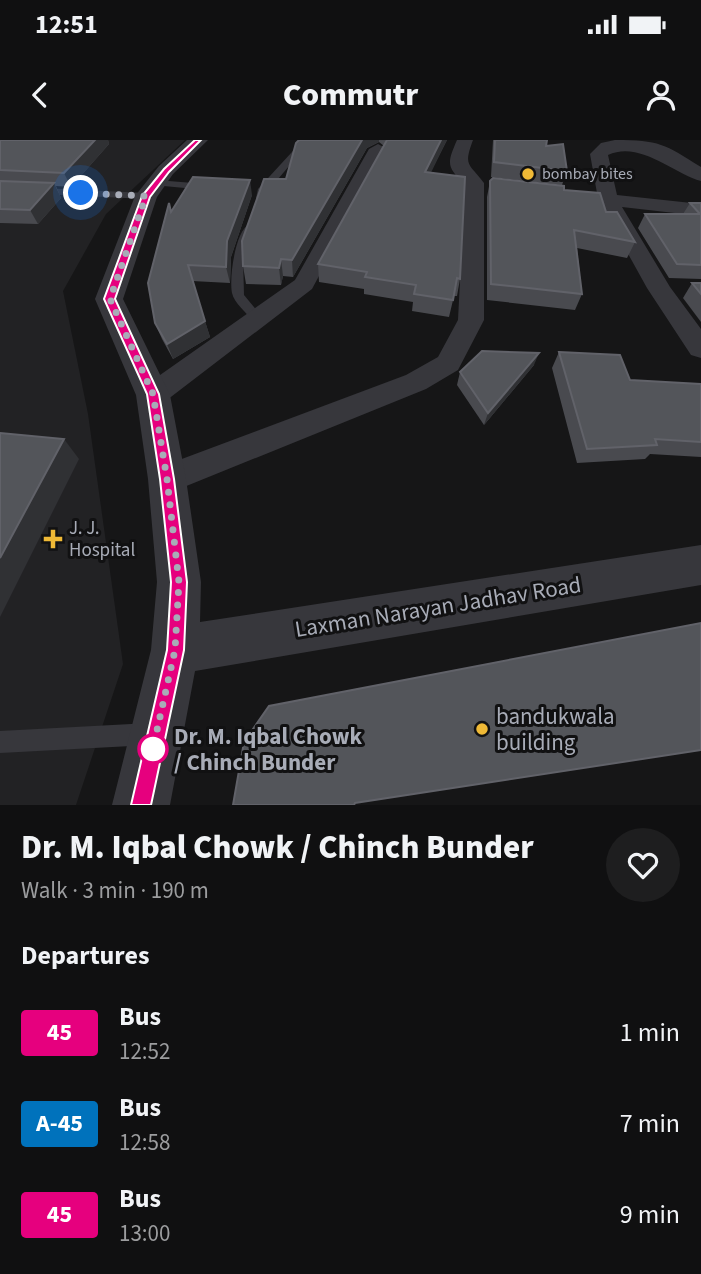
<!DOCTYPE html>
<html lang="en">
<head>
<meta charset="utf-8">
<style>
	:root { --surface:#101011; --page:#1e1e1f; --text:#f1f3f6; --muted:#9c9d9f }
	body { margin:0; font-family:"Source Sans 3",sans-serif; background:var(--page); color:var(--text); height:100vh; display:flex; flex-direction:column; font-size:26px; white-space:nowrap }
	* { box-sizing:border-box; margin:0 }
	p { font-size:23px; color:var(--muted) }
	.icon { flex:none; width:38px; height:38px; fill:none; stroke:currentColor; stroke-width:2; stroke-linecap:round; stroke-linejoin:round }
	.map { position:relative; height:665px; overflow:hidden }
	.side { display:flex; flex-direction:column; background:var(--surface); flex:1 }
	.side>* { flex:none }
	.badge { padding:0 14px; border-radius:5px; font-size:24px; line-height:46px }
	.you { position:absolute; width:35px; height:35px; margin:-18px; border:5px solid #fff; border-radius:50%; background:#1a73e8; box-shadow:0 0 0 10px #1a73e833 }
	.map>.badge { position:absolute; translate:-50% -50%; box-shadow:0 0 0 4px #fff }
	h2 { padding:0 21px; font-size:26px; line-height:63px }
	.round { display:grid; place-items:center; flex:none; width:74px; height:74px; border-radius:37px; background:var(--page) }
	.summary { display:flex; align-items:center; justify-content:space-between; height:119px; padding:0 21px }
	h1 { font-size:33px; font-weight:800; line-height:52px }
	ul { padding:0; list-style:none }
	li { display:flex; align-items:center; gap:21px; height:91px; padding:0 21px }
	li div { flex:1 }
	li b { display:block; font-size:26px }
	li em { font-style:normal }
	li .badge { min-width:77px; font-weight:700; text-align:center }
	.status { display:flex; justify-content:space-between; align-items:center; height:49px; padding:0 35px; background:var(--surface); direction:ltr }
	.status svg { height:19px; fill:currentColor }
	header { display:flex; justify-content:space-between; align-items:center; height:91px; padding:0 21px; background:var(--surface); font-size:32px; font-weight:800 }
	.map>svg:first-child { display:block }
	.built { fill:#222224 }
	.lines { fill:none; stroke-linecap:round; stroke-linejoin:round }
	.service { fill:#37373c; fill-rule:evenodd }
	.minor { fill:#37373c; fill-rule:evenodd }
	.tertiary { fill:#37373c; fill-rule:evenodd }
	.wall { fill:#494a4f }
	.shaded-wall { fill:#303134 }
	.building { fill:#53555a; stroke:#616269; stroke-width:2 }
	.line { fill:#e6007e; stroke:#fff; stroke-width:2 }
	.walk { stroke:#a8acb7; stroke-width:7; stroke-dasharray:0 12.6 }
	.poi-dot { fill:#efb936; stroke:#111112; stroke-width:2.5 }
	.stop-dot { fill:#fff; stroke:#e6007e; stroke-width:3.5 }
	.labels { text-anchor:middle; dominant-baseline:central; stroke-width:6; stroke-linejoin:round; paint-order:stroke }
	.far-poi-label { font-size:16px; fill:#a8acb7; stroke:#111112; text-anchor:start }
	.poi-label { font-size:19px; fill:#a8acb7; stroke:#111112; text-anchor:start }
	.near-street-label { font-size:23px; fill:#a8acb7; stroke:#111112 }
	.near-poi-label { font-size:23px; fill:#a8acb7; stroke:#111112; text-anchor:start }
	.near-stop-label { font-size:23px; font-weight:bold; fill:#a8acb7; stroke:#111112; text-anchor:start }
</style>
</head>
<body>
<div class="status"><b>12:51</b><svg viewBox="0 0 49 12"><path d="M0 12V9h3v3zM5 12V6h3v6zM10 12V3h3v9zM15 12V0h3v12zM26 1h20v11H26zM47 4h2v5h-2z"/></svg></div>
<header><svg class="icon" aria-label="back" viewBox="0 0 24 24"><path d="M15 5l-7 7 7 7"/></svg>Commutr<svg class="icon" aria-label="person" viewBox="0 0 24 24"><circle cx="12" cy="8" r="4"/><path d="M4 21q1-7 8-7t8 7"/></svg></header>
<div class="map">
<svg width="701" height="665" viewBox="0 0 701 665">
	<rect width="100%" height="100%" fill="#161617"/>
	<!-- built -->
	<path class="built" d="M0,0h185l-79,74 -43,77 25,123 35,250 -47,141h-76z"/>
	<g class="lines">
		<!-- service -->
		<g class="service">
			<path d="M303,0h8l-49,58h-6l2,-9z"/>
			<path d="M156,40l50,4 5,3 -5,3 -53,-5v-4z"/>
			<path d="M0,46l146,7 5,3 -5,3 -146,-7z"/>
			<path d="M249,84l5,3 -11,31 1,37 19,23 -6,4 -4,-1c-6,-8 -19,-18 -21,-28 -3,-15 3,-61 17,-69z"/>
			<path d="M150,583l8,3 3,8 -3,8 -8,3 -150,8v-22z"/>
		</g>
		<!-- minor -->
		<g class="minor">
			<path d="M457,0h16c-10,27 -4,23 11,43v137l-26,50 -32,19 -247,100 -12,4 -12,-4 -5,-10 5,-10 251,-94 32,-18 20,-37 7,-136c-19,-17 -18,-21 -8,-44z"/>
			<path d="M615,0c45,0 49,4 86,27v14c-28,-8 -62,-41 -93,-26l9,40 84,9v12l-79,-9 48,80 31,42v29l-10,-3 -44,-67 -46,-83 -16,-3 -3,-4 3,-4 12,-1 -7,-39 11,-11z"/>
			<path d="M378,4l9,5 -75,140 -149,114 -10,3 -10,-3 -5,-8 5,-8 152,-107 74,-131z"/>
		</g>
		<!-- tertiary -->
		<path class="tertiary" d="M187,0h21l-35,34 -16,23 -34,102 47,96 16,84 15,103 -1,40 501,-77v40l-506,86 -25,134h-58l39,-155 6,-68 -9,-103 -12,-84 -41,-96 40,-103 24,-30z"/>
	</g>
	<!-- wall -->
	<g class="wall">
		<path d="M0,0h108l1,4 -38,43 -15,-1 5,12 -23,26 -38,-1z"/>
		<path d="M299,0h148l-17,33 30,106 -3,17h-3l-5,21 -37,-6 1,-9 -49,-8v-5l-45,-7 -1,-18 66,-118 -5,-4 -12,6 -74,129 -10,-1 -2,9 -35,-1 -3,-18 43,-87z"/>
		<path d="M493,0h54l-1,6 21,25 -5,14 -71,-8z"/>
		<path d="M490,41l74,9 42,22 29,30 -8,16 -50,-10 5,46 -7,16 -88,-10v-103z"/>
		<path d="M252,55l-21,62 -1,26 -38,-2 18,56 -37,22 -11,-20 -7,-16 16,-111z"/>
		<path d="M690,63h11v76l-32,-1 -31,-50 7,-14h38z"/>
		<path d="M692,143h9v39l-18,-24z"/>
		<path d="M559,212l71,28 71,4v73l-51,-3 -5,5 -68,4 -25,-95z"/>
		<path d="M534,225l-50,60 -27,-40 3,-13z"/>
	</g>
	<!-- shaded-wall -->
	<g class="shaded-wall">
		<path d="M95,0h13l1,4 -38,43 -7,-14z"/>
		<path d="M362,0h17v2l-12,6 -74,129 -1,-17z"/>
		<path d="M441,0h6l-24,49 2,-17z"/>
		<path d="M250,40l2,15 -21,62 -1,26 -4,-16 1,-26z"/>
		<path d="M54,43l7,15 -23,26 -8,-14z"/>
		<path d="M281,119l2,17 -2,9 -2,-17z"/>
		<path d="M205,181l5,16 -37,22 -6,-15z"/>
		<path d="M539,213l-5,12 -50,60 4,-12z"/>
		<path d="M64,299l15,20 -79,158v-59z"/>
	</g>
	<!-- building -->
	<g class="building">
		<path d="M0,0h95l-31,33 -64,-3z"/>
		<path d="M299,0h63l-70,120 -11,-1 -2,9 -36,-2 -1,-25 22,-62h22l10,-36z"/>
		<path d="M387,0h54l-16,32 40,5 -5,102 -3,-1 -4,22 -39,-6 2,-9 -51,-8 2,-5 -49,-8z"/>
		<path d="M495,0h52l-1,6 17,-2 4,27 -73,-9z"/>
		<path d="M193,37l57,3 -23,61 -1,26 -38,-2 17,56 -38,23 -12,-21 -7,-40 21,-80 2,9z"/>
		<path d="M493,38l71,8v4l36,3 6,19h11l18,30 -61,-12 8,64 -91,-10 -1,-103z"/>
		<path d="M0,41l54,2 -24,27 -30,-1z"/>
		<path d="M690,63h11v62l-24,-1 -32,-50h55z"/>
		<path d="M692,143h9v11z"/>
		<path d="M482,211l57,2 -51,60 -28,-41z"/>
		<path d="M559,212l61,3 10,25 71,4v58l-46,-3 2,6 -70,4z"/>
		<path d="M0,293l64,6 -64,119z"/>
		<path d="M701,483v127l-346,53 -1,2h-121l11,-63 25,-36z"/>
	</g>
	<!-- line -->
	<path class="line" d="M195,0h6l-32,32 -19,25 -35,102 44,95 15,85 13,103 -3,68 -33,155h-20l36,-155 4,-68 -11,-103 -13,-85 -43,-95 38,-103 22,-27z"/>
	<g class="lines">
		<!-- walk -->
		<path class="walk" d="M81,53l65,3 -36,103 43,95 14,85 12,103 -4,68 -24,107 2,-8"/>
	</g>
	<!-- markers -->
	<g class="poi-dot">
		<circle cx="528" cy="34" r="7"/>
		<path d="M49.5 388.5h7v7h7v7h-7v7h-7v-7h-7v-7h7z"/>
		<circle cx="482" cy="589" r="7"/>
	</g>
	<circle class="stop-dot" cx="153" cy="609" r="14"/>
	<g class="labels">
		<!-- far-poi labels -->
		<g class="far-poi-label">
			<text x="542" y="34">bombay bites</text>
		</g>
		<!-- poi labels -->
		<g class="poi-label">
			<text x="69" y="388">J. J.<tspan x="69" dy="22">Hospital</tspan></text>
		</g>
		<!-- near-street labels -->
		<g class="near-street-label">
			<text transform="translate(438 467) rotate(-9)">Laxman Narayan Jadhav Road</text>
		</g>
		<!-- near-poi labels -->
		<g class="near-poi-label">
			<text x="496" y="576">bandukwala<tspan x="496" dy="26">building</tspan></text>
		</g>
		<!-- near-stop labels -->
		<g class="near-stop-label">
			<text x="174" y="596">Dr. M. Iqbal Chowk<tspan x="174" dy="26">/ Chinch Bunder</tspan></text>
		</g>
	</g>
</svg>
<div class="you" style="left:81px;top:53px"></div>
</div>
<section class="side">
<div class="summary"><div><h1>Dr. M. Iqbal Chowk / Chinch Bunder</h1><p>Walk · 3 min · 190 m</p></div><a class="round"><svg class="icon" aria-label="heart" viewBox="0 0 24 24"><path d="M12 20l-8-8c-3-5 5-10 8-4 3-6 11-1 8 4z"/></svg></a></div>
<h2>Departures</h2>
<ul>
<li><span class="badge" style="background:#e6007e;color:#fff">45</span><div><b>Bus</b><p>12:52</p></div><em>1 min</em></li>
<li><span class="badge" style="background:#0072bc;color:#fff">A-45</span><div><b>Bus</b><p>12:58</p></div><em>7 min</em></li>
<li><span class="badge" style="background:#e6007e;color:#fff">45</span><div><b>Bus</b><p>13:00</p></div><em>9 min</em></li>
</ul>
</section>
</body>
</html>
